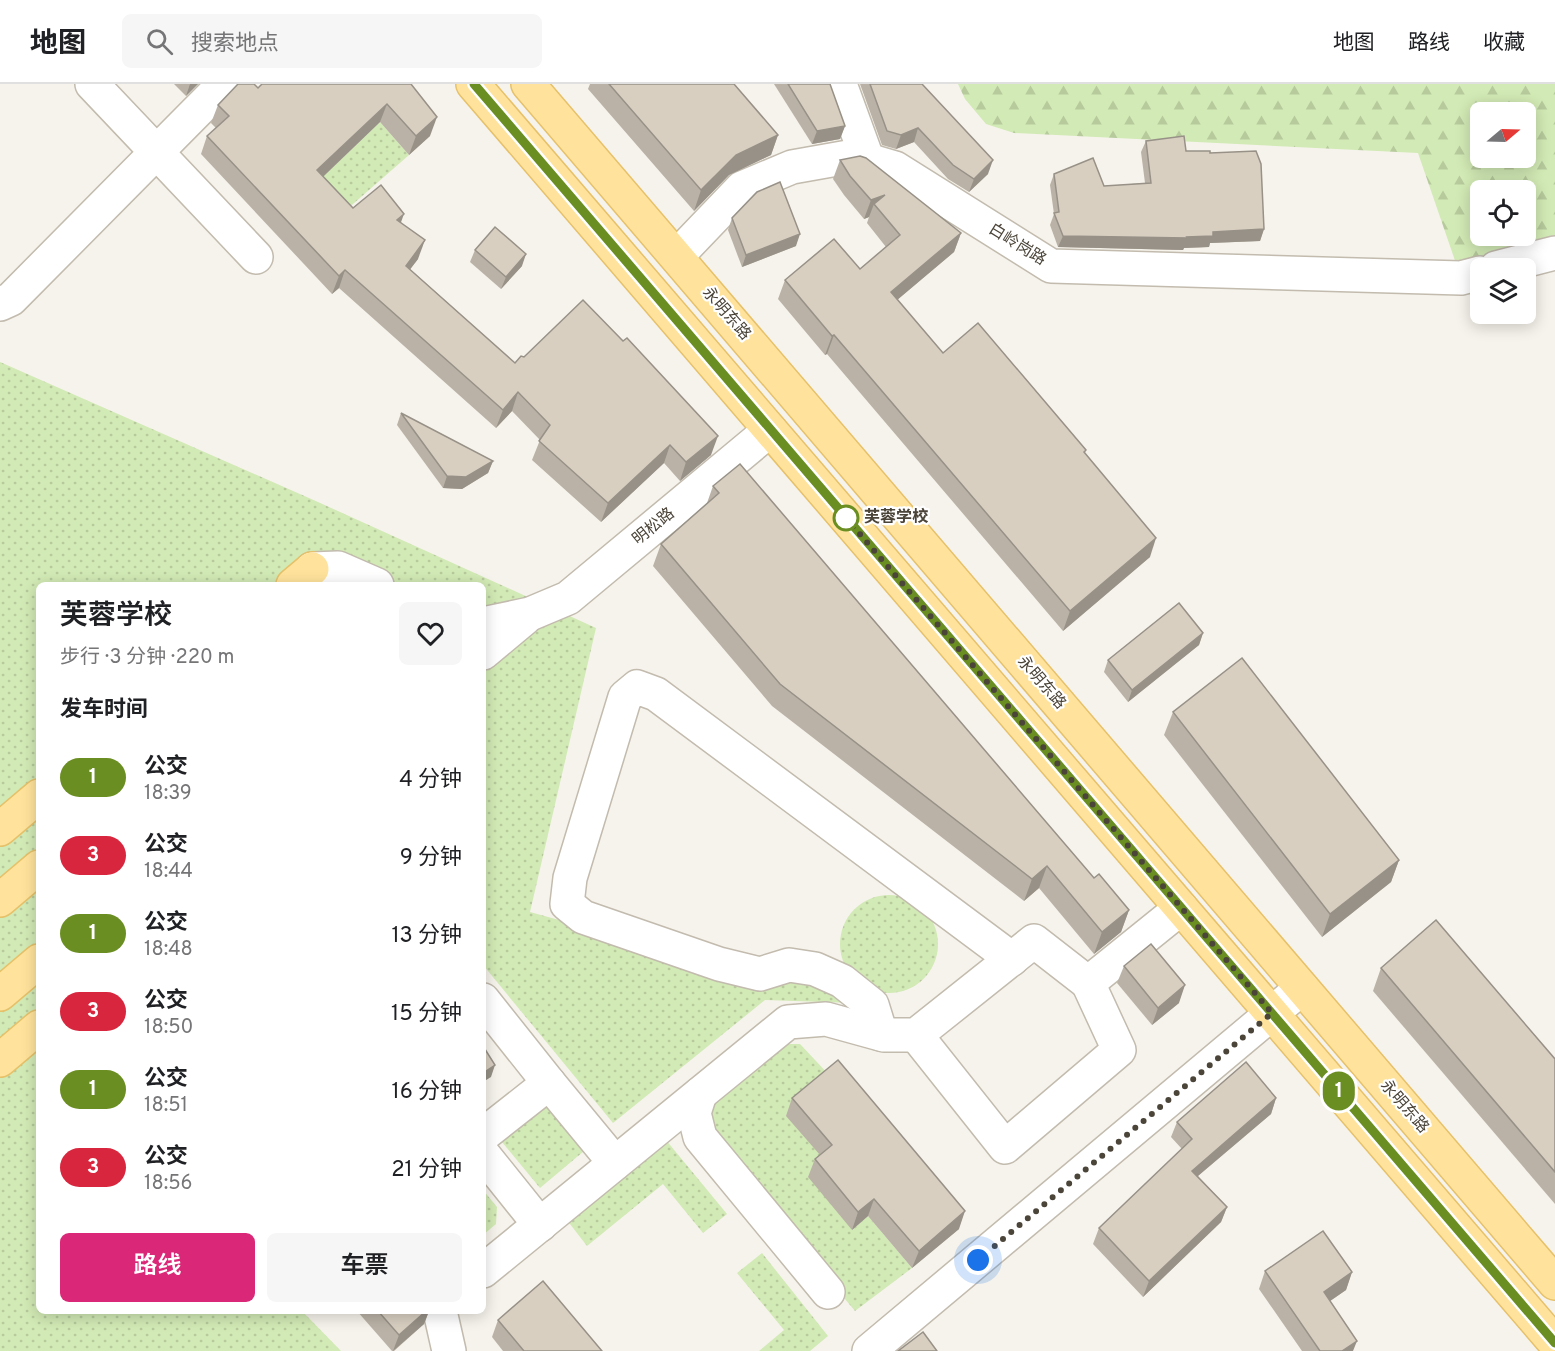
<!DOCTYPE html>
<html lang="zh">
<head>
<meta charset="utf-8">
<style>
	:root { --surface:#fff; --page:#f6f6f6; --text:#202124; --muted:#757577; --line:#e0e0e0; --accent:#db2777 }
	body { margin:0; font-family:Overpass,"Noto Sans SC",sans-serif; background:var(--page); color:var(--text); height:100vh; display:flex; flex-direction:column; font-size:22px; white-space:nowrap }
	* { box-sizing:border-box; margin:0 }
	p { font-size:20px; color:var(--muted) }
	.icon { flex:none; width:33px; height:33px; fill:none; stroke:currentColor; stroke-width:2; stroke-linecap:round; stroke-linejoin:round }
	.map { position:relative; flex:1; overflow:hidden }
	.panel { position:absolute; left:36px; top:498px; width:450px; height:732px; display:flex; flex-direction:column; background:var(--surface); border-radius:9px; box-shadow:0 3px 15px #0003 }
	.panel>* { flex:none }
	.badge { padding:0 12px; border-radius:20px; font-size:21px; line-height:39px }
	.needle { width:39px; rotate:71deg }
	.buttons { position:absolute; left:1470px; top:18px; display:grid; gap:12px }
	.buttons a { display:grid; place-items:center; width:66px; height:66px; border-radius:9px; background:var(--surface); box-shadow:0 3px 15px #0003; font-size:30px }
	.you { position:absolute; width:30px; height:30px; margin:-15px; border:4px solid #fff; border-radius:50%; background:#1a73e8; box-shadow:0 0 0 9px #1a73e833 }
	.map>.badge { position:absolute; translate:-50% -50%; box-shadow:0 0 0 3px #fff }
	h2 { padding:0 24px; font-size:22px; line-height:54px }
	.round { display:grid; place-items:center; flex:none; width:63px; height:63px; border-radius:9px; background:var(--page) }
	.headline { display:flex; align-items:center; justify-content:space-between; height:102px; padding:0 24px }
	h1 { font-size:28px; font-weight:600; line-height:45px }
	.button { display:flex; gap:12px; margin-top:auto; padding:12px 24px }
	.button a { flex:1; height:69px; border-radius:9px; background:var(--accent); color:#fff; font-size:24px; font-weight:600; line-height:69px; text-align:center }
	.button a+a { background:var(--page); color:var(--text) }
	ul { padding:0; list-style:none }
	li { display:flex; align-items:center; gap:18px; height:78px; padding:0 24px }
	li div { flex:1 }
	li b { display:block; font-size:22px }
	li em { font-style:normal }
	li .badge { min-width:66px; font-weight:700; text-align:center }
	header { display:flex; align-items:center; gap:36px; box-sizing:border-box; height:84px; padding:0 30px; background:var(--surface); border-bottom:2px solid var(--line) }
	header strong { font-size:28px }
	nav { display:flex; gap:33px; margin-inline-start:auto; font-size:21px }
	.search { width:420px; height:54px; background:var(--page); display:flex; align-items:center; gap:15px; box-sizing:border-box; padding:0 21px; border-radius:9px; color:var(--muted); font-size:22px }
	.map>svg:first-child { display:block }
	.grass { fill:url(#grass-dots) }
	.forest { fill:url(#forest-firs); fill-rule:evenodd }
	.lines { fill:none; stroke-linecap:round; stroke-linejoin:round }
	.minor-casing { stroke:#c2bbae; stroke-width:36 }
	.major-casing { stroke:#e6c16a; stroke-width:36 }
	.minor { stroke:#fff; stroke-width:33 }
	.major { stroke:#ffe39c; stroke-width:33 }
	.wall { fill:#bab2a6 }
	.shaded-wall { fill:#979187 }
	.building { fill:#d8cfc1; stroke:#979187; stroke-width:1.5 }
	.line-casing { stroke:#fff; stroke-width:14 }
	.line { stroke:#6b8e23; stroke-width:9 }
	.walk { stroke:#4b4439; stroke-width:6; stroke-dasharray:0 10.8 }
	.stop-dot { fill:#fff; stroke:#6b8e23; stroke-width:3 }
	.labels { text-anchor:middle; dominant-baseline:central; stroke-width:4.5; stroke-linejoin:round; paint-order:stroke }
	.street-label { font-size:16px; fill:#4b4439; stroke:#fff }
	.stop-label { font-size:16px; font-weight:bold; fill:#4b4439; stroke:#fff; text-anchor:start }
</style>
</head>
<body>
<header>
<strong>地图</strong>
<div class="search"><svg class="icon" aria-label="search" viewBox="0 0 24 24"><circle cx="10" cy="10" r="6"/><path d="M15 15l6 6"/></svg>搜索地点</div>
<nav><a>地图</a><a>路线</a><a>收藏</a></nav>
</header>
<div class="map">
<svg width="1555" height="1267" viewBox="0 0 1555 1267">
	<defs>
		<pattern id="grass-dots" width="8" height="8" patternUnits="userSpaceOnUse" patternTransform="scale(1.5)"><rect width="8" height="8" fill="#d2eab5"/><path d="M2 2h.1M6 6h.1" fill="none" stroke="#b6ca9c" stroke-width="1.8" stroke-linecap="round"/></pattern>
		<pattern id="forest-firs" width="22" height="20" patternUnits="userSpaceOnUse" patternTransform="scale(1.5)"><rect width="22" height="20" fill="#d2eab5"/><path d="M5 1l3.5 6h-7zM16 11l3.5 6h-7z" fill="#b6ca9c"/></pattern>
	</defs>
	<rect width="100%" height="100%" fill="#f6f3ec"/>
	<!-- grass -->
	<g class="grass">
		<path d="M380,38l29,33 -72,63 -27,-29z"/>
		<path d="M0,278l318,140 278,126 -66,284 189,52 70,1 64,38 -88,-3 -152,123 -130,-158v-380h-444v726h263l39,40h-341z"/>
		<circle cx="889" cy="860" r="49"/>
		<path d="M778,960h22l31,33 -5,85 26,68 16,-14 44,52 -57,43 -139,-166 -13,-46z"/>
		<path d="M547,1010l43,52 -50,42 -43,-52z"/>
		<path d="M661,1050l66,80 -24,19 -40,-49 -76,62 -24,-31z"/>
		<path d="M483,1106l14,17 -1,17 -13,11z"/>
		<path d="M762,1169l66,83 -18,15h-51l25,-21 -47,-57z"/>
	</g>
	<!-- forest -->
	<path class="forest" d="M958,0h597v169l-94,25 -43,-125 -404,-20 -28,-9 -21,-25zM1480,28h46v46h-46zM1480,106h46v46h-46z"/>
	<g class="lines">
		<defs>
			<g id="minor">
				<path d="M92,0l164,173"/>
				<path d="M840,0l28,77"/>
				<path d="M677,172l65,-68 50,-21 62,-11 41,12 156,98 410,12 19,-5"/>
				<path d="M1496,184l59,-15"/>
				<path d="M0,220l11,-5 213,-215"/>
				<path d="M312,485l26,-1 39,17"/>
				<path d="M483,540l47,-10 38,-16 202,-168"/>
				<path d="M483,569l42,-35"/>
				<path d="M483,916l66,83"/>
				<path d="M881,950l-9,-29 -30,-24 -27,-12 -26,-4 -29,9 -41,-10 -136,-47 -16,-13 3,-26 55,-181 12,-10 19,7 356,265"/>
				<path d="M916,951l89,112 114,-97 -31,-67"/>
				<path d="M700,1010l-6,19 6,24 128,155"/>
				<path d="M483,1051l66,-52 66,80"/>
				<path d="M483,1070l57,71"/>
				<path d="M483,1187l305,-249 38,-3 58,16h32l118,-94 54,42 93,-75"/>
				<path d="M440,1227l9,40"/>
				<path d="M869,1267l433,-363"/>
			</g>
			<g id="major">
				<path d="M473,0l1082,1259"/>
				<path d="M528,0l1027,1199"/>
				<path d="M293,501l19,-16"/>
				<path d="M0,745l39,-33"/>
				<path d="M0,816l39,-33"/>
				<path d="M0,910l39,-33"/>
				<path d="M0,976l39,-33"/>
			</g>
		</defs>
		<!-- minor casing -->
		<use href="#minor" class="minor-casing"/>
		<!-- major casing -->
		<use href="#major" class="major-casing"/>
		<!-- minor -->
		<use href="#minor" class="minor"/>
		<!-- major -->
		<use href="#major" class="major"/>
	</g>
	<!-- wall -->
	<g class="wall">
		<path d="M174,0h24l-12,12z"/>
		<path d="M411,0l19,52 -21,19 -29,-33 -57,55 30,31 48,14 17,37 -8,10 105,94 196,92 -31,26 -16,-18 -63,59 -69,-62 8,-20 -28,-29 -16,17 -157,-140 -7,6 -131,-140 6,-18 9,-8 -5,-5 7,-18 40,-17z"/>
		<path d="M590,0h144l44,51 -7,20 -42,20 -35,36 -106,-122z"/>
		<path d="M774,0h56l15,42 -5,13 -28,5z"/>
		<path d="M860,0h62l66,90 -19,18 -21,-13 -34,-37 -18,7 -14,-4z"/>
		<path d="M1146,57l40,10 24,2 54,76 -4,12 -50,2 -1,4 -25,1 -1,2 -125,-3 -8,-22 4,-11 -4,-29 4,-11 50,12 41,-3 -4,-31z"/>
		<path d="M840,76l121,73 -7,19 -57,48 46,53 143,97 -1,3 65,104 -87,74 -236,-277 -2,1 -47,-56 7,-19 75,-11 26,-22 -19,-24 2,-6 -5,2 -20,-24 -11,-16z"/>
		<path d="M732,134l64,28 -54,21 -14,-37z"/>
		<path d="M475,166l47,16 -21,23 -31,-27z"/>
		<path d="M401,329l92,48 -5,12 -26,16 -19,-1 -46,-63z"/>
		<path d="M713,402l381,392 35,32 -8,22 -27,22 -55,-66 -15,13 -252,-195 -119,-140 8,-22 46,-41z"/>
		<path d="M1203,549l-4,12 -71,57 -24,-30 4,-12z"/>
		<path d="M1173,628l226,148 -8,22 -69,55 -158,-202z"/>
		<path d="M1124,882l55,37 -27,22 -35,-42z"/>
		<path d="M1381,884l174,91v145l-182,-213z"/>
		<path d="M792,1014l167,131 -47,39 -44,-52 -16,14 -44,-53 7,-18 5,-4 -34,-39z"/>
		<path d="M1276,1014l-5,16 -73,62 29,31 -6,15 -78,75 -50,-53 6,-16 83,-79 -11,-12 6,-15z"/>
		<path d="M1265,1187l87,1 -6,18 -16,11 23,50h-51l-43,-62z"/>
		<path d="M357,1227h72l-5,13 -30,27h-2z"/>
		<path d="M498,1236l104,31h-99l-11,-14z"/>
	</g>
	<!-- shaded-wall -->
	<g class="shaded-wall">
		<path d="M190,0h8l-12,12z"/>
		<path d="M387,20l-7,18 -70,67 7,-19z"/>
		<path d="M437,33l-7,19 -21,19 7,-19z"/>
		<path d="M845,42l-5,13 -28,5 5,-13z"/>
		<path d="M918,44l-4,14 -18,7 5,-14z"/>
		<path d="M778,51l-7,20 -42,20 -35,36 7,-21 35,-35z"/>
		<path d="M993,76l-5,14 -19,18 5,-13z"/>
		<path d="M885,111l-11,9 -5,13 -5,2 7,-19z"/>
		<path d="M404,130l-7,19v-13z"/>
		<path d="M1264,145l-4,12 -50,2 -1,4 -25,1 -1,2 -125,-3 5,-11 124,1 26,-5z"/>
		<path d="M961,149l-7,19 -70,59 7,-19z"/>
		<path d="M800,150l-4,12 -54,21 4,-12z"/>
		<path d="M425,156l-7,19 -19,25 7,-18z"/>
		<path d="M526,170l-4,12 -21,23 5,-12z"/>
		<path d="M345,186l-6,18 -7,6 7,-18z"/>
		<path d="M834,251l-7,19 -2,1 7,-19z"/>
		<path d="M518,308l-6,19 -16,17 7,-18z"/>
		<path d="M718,352l-7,19 -31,26 6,-19z"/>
		<path d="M670,361l-6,18 -63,59 7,-19z"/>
		<path d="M493,377l-5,12 -26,16 -19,-1 4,-12z"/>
		<path d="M1156,454l-6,19 -87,74 7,-20z"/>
		<path d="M1203,549l-4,12 -71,57 4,-12z"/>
		<path d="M1399,776l-8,22 -69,55 8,-23z"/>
		<path d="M1047,782l-8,22 -15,13 8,-22z"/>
		<path d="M1129,826l-8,22 -27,22 8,-22z"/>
		<path d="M1185,901l-6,18 -27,22 6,-17z"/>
		<path d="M495,981l-4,12 -8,5v-9z"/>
		<path d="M1276,1014l-5,16 -85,72 6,-15z"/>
		<path d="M874,1115l-6,17 -16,14 6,-18z"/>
		<path d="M1227,1123l-6,15 -78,75 6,-16z"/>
		<path d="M965,1127l-6,18 -47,39 7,-17z"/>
		<path d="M1352,1188l-6,18 -29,20 7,-18z"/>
		<path d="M426,1227h3l-5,13 -31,27 6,-16z"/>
		<path d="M1357,1257l-4,10h-11z"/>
	</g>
	<!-- building -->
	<g class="building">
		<path d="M238,0h16l4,4 4,-4h149l26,33 -21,19 -29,-32 -70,66 36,38 28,-23 23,29 -7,6 28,20 -19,26 109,97 6,-7 3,1 59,-57 40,41 4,-3 91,98 -32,26 -16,-17 -62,58 -69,-62 11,-16 -32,-33 -15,18 -158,-140 -6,6 -132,-140 22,-20 -11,-11z"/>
		<path d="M609,0h125l44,51 -42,20 -35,35z"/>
		<path d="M788,0h42l15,42 -28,5z"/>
		<path d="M870,0h52l71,76 -19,19 -21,-14 -35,-37 -17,7 -14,-4z"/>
		<path d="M1184,52l2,15h24v2l46,-2 5,13 3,65 -51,3v4l-26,1 1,1 -125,-2 -9,-23 5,-1 -5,-38 39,-16 11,28 47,-3 -5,-42z"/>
		<path d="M860,72l6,2 95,75 -70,59 52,61 35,-30 108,127 -2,2 72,86 -86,73 -236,-276 -2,1 -47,-56 49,-41 26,30 40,-34 -26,-31 11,-9 -14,5 -21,-24 -10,-16z"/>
		<path d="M780,98l20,52 -54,21 -14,-37 25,-26z"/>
		<path d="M495,143l31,27 -20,23 -31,-27z"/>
		<path d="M401,329l92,48 -27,16 -19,-1z"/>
		<path d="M740,380l354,414 5,-4 30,36 -27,22 -55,-66 -15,13 -252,-195 -119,-140 58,-51 -6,-7z"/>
		<path d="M1179,519l24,30 -71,57 -24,-30z"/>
		<path d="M1242,574l157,202 -69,54 -157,-202z"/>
		<path d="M1436,836l119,139v113l-174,-204z"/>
		<path d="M1151,860l34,41 -27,23 -34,-42z"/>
		<path d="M483,962l12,19 -12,8z"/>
		<path d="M838,976l127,151 -46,40 -45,-52 -16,13 -43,-53 17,-14 -40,-47z"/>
		<path d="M1246,978l30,36 -84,73 35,36 -78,74 -50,-53 93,-89 -15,-17z"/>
		<path d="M1323,1147l29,41 -28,20 33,49 -15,10h-22l-55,-80z"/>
		<path d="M543,1197l59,70h-78l-26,-31z"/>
		<path d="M378,1227h48l-27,24z"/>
		<path d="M923,1248l14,19h-39z"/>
	</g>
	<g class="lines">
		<defs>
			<path id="line" d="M474,0l1081,1259"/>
		</defs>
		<!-- line casing -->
		<use href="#line" class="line-casing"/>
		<!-- line -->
		<use href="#line" class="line"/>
		<!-- walk -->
		<path class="walk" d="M846,434l426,495 -294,247"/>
	</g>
	<!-- markers -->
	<circle class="stop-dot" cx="846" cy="434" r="12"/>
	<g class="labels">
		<!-- street labels -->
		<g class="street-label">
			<text transform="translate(1017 161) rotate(32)">白岭岗路</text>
			<text transform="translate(726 230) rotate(49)">永明东路</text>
			<text transform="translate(654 443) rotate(-39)">明松路</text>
			<text transform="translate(1041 599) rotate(49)">永明东路</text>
			<text transform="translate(1404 1023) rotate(49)">永明东路</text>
		</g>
		<!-- stop labels -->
		<g class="stop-label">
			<text x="864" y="434">芙蓉学校</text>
		</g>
	</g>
</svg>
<div class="buttons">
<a><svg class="needle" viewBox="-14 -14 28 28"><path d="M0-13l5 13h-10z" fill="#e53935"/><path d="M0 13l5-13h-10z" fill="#757577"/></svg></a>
<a><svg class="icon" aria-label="locate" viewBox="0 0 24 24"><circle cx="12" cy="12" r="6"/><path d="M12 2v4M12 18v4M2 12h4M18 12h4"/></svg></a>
<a><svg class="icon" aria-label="layers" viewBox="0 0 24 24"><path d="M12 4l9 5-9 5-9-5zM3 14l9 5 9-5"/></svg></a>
</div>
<div class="you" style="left:978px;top:1176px"></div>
<b class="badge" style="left:1339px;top:1007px;background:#6b8e23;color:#fff">1</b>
<section class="panel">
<div class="headline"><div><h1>芙蓉学校</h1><p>步行 · 3 分钟 · 220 m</p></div><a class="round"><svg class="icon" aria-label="heart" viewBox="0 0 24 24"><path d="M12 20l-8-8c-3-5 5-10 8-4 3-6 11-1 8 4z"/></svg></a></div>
<h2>发车时间</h2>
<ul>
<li><span class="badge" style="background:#6b8e23;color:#fff">1</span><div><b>公交</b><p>18:39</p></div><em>4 分钟</em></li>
<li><span class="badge" style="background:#d7263d;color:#fff">3</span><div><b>公交</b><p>18:44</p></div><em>9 分钟</em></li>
<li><span class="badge" style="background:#6b8e23;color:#fff">1</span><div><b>公交</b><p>18:48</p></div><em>13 分钟</em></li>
<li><span class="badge" style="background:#d7263d;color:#fff">3</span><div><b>公交</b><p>18:50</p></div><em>15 分钟</em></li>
<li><span class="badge" style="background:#6b8e23;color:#fff">1</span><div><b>公交</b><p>18:51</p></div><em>16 分钟</em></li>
<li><span class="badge" style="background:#d7263d;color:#fff">3</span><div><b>公交</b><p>18:56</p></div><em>21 分钟</em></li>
</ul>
<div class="button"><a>路线</a><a>车票</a></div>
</section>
</div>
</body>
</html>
